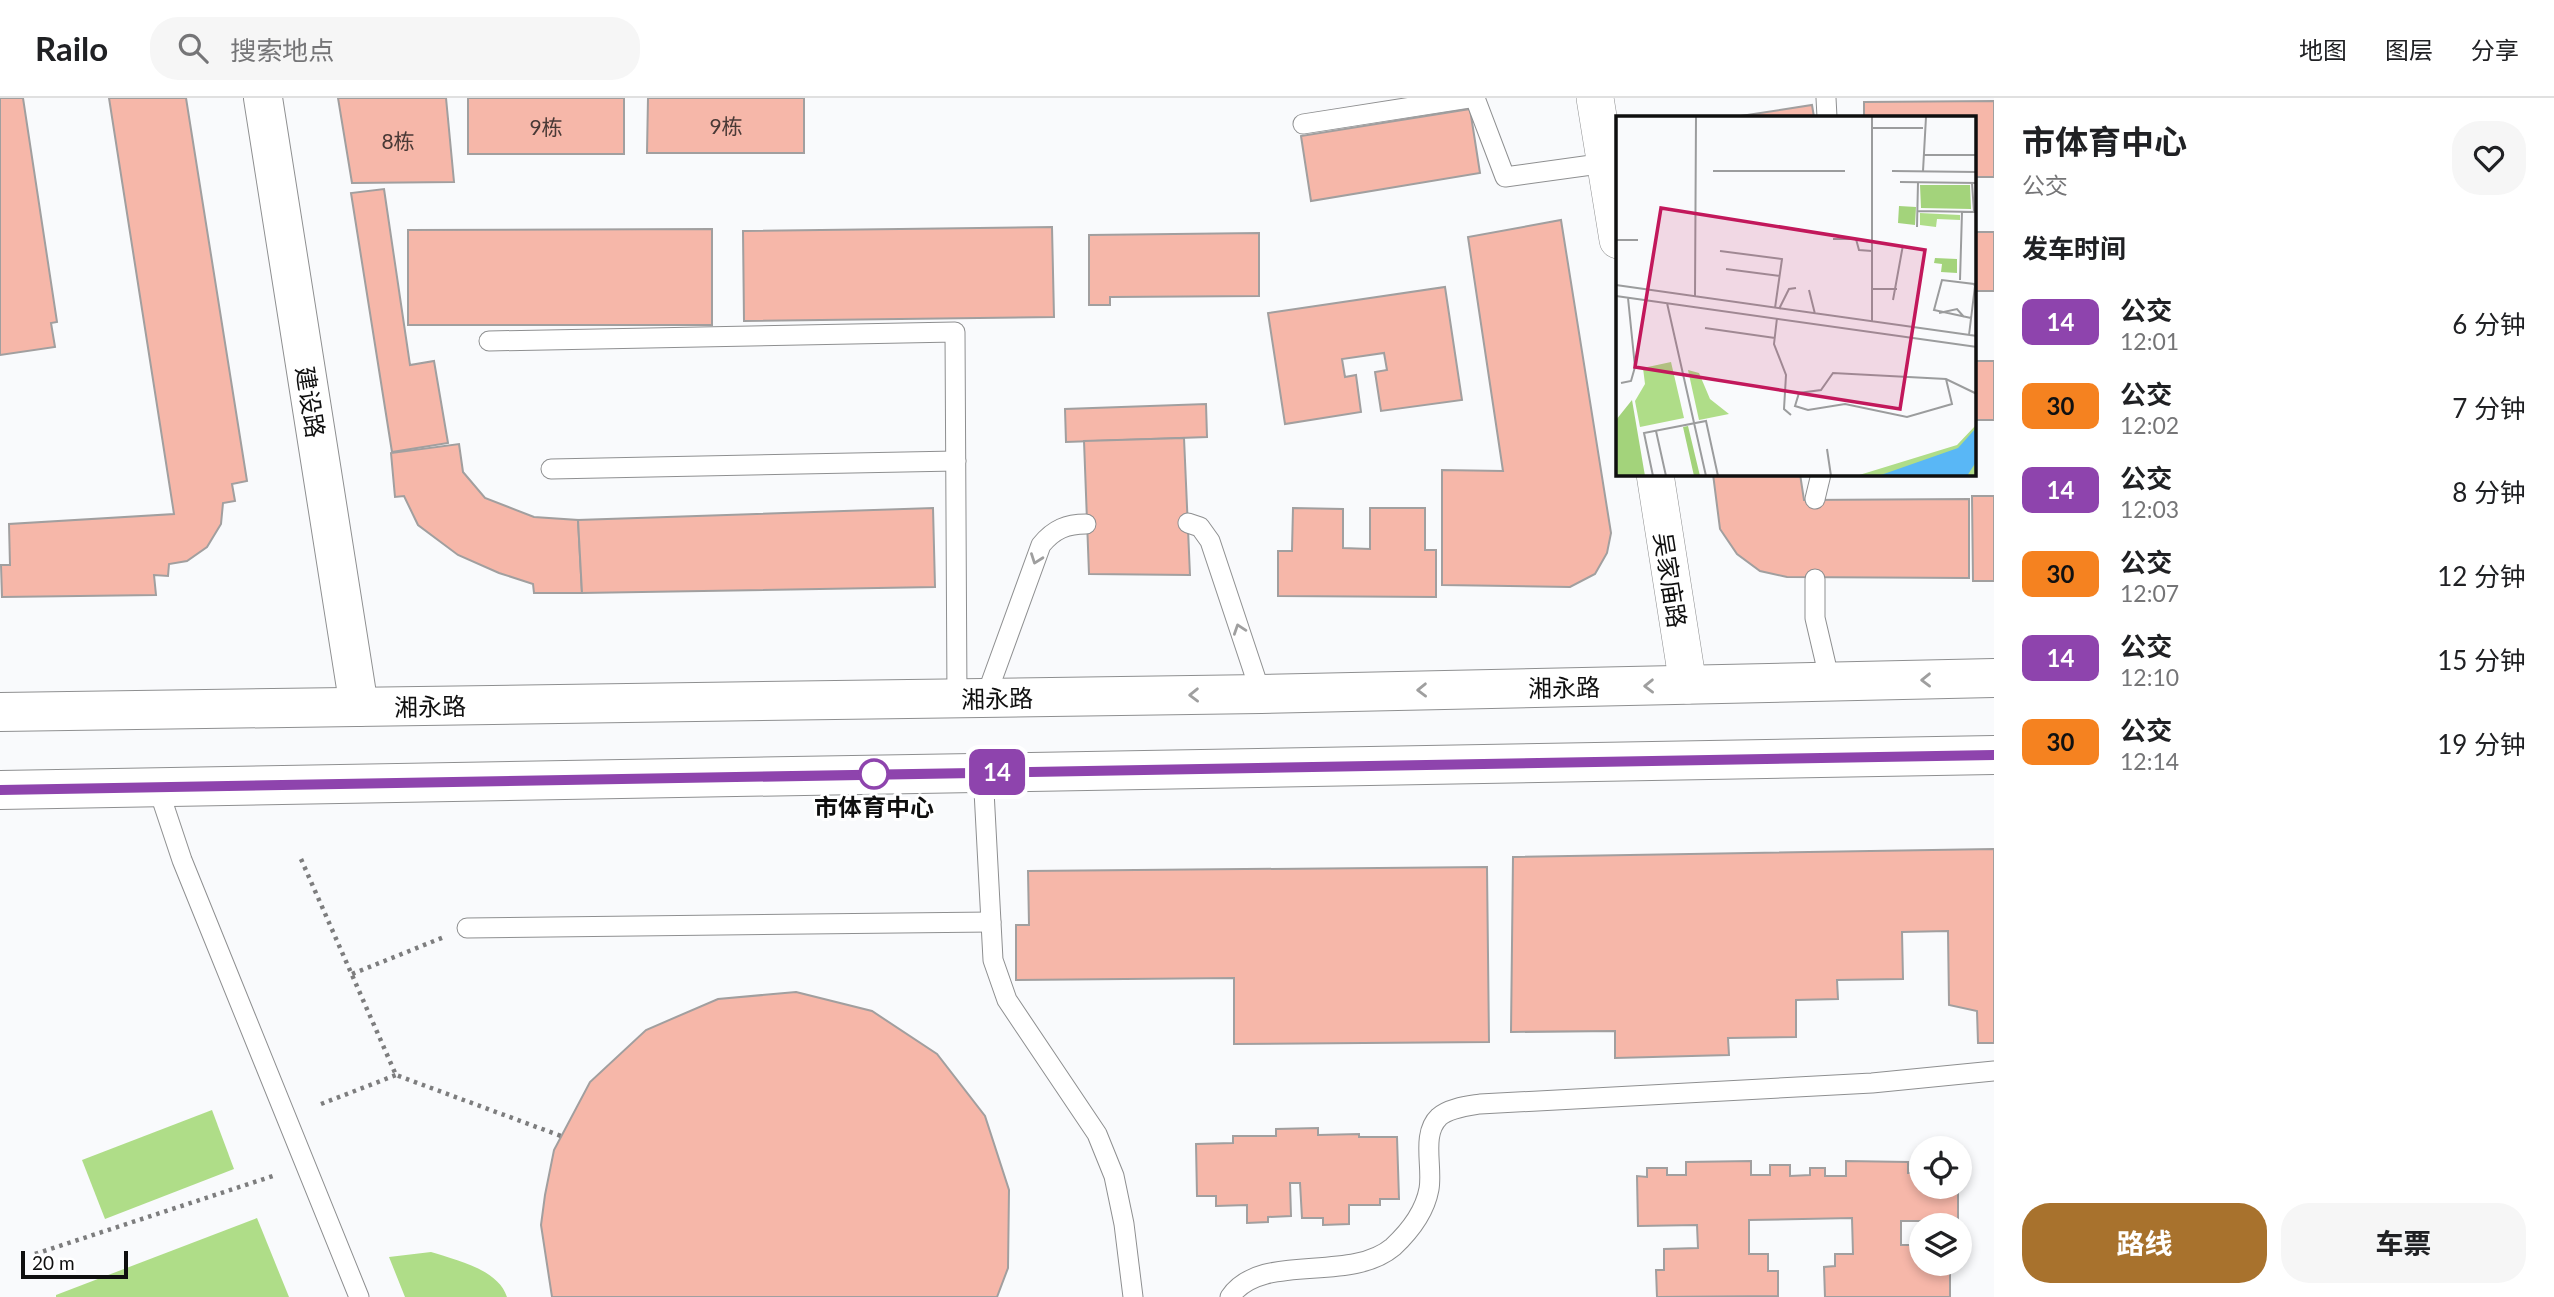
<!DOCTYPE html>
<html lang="zh">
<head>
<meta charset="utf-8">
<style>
	:root { --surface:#fff; --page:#f6f6f6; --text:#202124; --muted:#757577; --line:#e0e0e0; --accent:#a8722d }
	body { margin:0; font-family:Lato,"Noto Sans SC",sans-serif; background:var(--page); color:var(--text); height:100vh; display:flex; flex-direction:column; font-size:26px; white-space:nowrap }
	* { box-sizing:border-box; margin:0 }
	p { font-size:23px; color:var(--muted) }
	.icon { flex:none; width:38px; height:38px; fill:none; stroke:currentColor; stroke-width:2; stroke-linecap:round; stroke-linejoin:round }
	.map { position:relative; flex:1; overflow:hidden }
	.panel { display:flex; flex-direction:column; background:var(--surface); width:560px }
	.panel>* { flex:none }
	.badge { padding:0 14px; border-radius:10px; font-size:24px; line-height:46px }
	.fabs { position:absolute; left:1909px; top:1038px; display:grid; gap:14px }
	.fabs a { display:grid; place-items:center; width:63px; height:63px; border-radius:50%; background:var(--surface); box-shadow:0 4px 10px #0003; font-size:35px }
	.scale { position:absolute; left:21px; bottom:18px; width:107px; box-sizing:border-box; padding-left:7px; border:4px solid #0f0f0f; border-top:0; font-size:19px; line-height:24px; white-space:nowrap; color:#0f0f0f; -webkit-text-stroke:5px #fff; paint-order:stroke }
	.map>.badge { position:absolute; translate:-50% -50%; box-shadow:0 0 0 4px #fff }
	h2 { padding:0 28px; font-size:26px; line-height:63px }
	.round { display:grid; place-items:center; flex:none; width:74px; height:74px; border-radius:28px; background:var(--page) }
	.headline { display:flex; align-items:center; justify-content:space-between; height:119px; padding:0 28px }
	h1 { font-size:33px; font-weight:700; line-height:52px }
	.button { display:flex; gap:14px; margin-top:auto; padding:14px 28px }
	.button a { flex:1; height:80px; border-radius:28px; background:var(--accent); color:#fff; font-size:28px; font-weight:700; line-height:80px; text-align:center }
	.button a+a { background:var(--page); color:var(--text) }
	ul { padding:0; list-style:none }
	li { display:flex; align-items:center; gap:21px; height:84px; padding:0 28px }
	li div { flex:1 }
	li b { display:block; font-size:26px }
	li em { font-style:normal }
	li .badge { min-width:77px; font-weight:700; text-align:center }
	header { display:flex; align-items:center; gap:42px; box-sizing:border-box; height:98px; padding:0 35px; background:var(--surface); border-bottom:2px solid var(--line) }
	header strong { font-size:33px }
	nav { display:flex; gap:38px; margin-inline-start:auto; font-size:24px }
	.search { width:490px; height:63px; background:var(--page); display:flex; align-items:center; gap:18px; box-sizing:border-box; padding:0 24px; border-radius:28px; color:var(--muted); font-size:26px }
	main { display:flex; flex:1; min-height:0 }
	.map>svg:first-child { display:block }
	.green { fill:#afdd88 }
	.building { fill:#f6b7a9; stroke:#a19f9f; stroke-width:2 }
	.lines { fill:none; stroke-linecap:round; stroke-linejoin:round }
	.service-casing { stroke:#8e8f90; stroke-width:21 }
	.minor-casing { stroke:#8e8f90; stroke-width:38 }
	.tertiary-casing { stroke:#8e8f90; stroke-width:40 }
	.primary-casing { stroke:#8e8f90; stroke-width:40 }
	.path { stroke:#7d7d7e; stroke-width:4.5; stroke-dasharray:3.5 5; stroke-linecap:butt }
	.service { stroke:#fff; stroke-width:19 }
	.minor { stroke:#fff; stroke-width:37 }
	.tertiary { stroke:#fff; stroke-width:38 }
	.primary { stroke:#fff; stroke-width:38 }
	.oneway { stroke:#9f9f9f }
	.line-casing { stroke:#fff; stroke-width:16 }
	.line { stroke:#8e44ad; stroke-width:10 }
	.stop-dot { fill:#fff; stroke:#8e44ad; stroke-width:3.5 }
	.labels { text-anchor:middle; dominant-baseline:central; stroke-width:6; stroke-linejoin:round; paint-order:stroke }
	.number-label { font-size:21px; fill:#493936 }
	.street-label { font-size:24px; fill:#0f0f0f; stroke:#fff }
	.stop-label { font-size:24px; font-weight:bold; fill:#0f0f0f; stroke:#fff }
	.inset-road { fill:none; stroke:#9b9c9d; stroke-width:2 }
	.view { fill:#c2185b; fill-opacity:0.15; stroke:#c2185b; stroke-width:3.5 }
	.inset-edge { fill:none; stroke:#0f0f0f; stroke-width:3.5 }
</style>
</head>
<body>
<header>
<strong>Railo</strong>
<div class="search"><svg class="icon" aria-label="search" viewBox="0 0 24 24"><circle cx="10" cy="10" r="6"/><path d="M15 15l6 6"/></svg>搜索地点</div>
<nav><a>地图</a><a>图层</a><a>分享</a></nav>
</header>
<main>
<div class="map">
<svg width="1994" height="1199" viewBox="0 0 1994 1199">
	<rect width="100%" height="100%" fill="#f9fafc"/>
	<!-- green -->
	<g class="green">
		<path d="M212,1012l22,59 -129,50 -23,-59z"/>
		<path d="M257,1120l32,79h-233v-2z"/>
		<path d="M431,1154c25,8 67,17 76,45h-102l-16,-40z"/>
	</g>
	<!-- building -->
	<g class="building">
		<path d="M0,0h23l34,224 -6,1 4,24 -55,8z"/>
		<path d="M109,0h77l61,383 -15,3 3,17 -12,2 -2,21 -14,23 -20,14 -18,3 -1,12 -14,-1 2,20 -154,2 -1,-32h9l-1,-41 165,-10z"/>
		<path d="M338,0h108l8,84 -102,1z"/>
		<rect x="468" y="0" width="156" height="56"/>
		<path d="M648,0h156v55h-157z"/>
		<path d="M1994,3v76h-19v-60h-111v-15z"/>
		<path d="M1812,7l2,12h-80z"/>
		<path d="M1470,11l10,64 -169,28 -10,-65z"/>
		<path d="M384,91l26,176 24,-4 14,82 -56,9 -41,-259z"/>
		<path d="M1561,122l50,313 -4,20 -12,21 -25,13 -128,-2v-115l61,1 -35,-234z"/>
		<path d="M1052,129l2,90 -310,4 -1,-90z"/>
		<path d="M712,131v96h-304v-95z"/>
		<rect x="1975" y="134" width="19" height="59"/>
		<path d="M1259,135v63l-149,1v8h-21v-70z"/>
		<path d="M1445,189l17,113 -81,11 -6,-39 12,-2 -3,-17 -42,6 3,18 11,-2 5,37 -76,12 -17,-111z"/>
		<rect x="1975" y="263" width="19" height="59"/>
		<path d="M1206,306l1,33 -141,5 -1,-33z"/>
		<path d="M1184,340l6,137 -101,-1 -5,-133z"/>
		<path d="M459,346l4,28 22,26 49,19 44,3 4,73h-48l-1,-9 -34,-11 -41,-18 -40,-30 -14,-29 -9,1 -4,-44z"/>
		<path d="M1713,376h87l4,26 165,-1v79l-182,-1 -27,-6 -23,-17 -17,-25z"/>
		<path d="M1972,398h22v85h-21z"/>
		<path d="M933,410l2,79 -353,6 -4,-73z"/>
		<path d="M1293,410l50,1v39l27,1v-41h55v42h11v47l-158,-1v-45h14z"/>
		<path d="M1994,751v194h-16l-1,-32 -28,-6 -1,-74 -46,1 1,47 -66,1 1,19 -42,1v37l-68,1 1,17 -114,3v-27l-104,1 2,-175z"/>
		<path d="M1487,769l2,175 -255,2v-66l-218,2v-55h13l-1,-54z"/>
		<path d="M796,894l76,19 65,43 48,62 24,74 -1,78 -11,29h-445l-11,-72 4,-30 9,-45 36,-68 56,-52 72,-31z"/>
		<path d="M1318,1030v7l41,-1v3h38l2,62h-19v6h-31v19l-26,1v-7h-21l-2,-35h-10l1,33 -23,1v5l-21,1v-18l-31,1v-10h-19l-1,-52 37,-1v-7h43v-7z"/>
		<path d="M1751,1063v14h19v-10h20v11l20,-1v-7h15v8h21v-15l62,1v11h14v13h36v35h-57v24h21v19h28v33h-125l-1,-30 11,-1v-12h18l-1,-36 -103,2v34h19v17h10v25l-121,1 -1,-27h8v-21l34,-1 -1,-23 -59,1 -1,-50 10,1v-9h20v7h19v-13z"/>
	</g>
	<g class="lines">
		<defs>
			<g id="service">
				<path d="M1475,0l30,79 101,-14"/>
				<path d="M1826,0l1,19"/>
				<path d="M1303,26l166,-26"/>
				<path d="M489,243l466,-9 2,367"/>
				<path d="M551,371l405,-8"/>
				<path d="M1815,401l6,-25"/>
				<path d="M1188,425l12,4 10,14 51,153"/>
				<path d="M1815,481v39l15,64"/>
				<path d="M985,601l56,-154c13,-16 26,-21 45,-21"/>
				<path d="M983,674l10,188 14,40 90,134 17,42 10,48 9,73"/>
				<path d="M158,690l24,72 177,437"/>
				<path d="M467,830l524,-6"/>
				<path d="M1230,1199c31,-46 119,-13 163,-50 16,-15 32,-36 36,-58 4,-22 -8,-55 10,-72 10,-9 29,-11 41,-13l392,-21 122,-12"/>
			</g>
			<g id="minor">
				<path d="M1595,0l23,142"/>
				<path d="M1655,376l33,211"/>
			</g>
			<path id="tertiary" d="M263,0l96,609"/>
			<g id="primary">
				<path d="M0,614l1261,-18 733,-16"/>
				<path d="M0,692l1994,-35"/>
			</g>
		</defs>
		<!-- service casing -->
		<use href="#service" class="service-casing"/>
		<!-- minor casing -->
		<use href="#minor" class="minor-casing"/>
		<!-- tertiary casing -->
		<use href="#tertiary" class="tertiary-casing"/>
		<!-- primary casing -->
		<use href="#primary" class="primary-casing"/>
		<!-- path -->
		<g class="path">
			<path d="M301,761l95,216 165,61"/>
			<path d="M352,876l92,-37"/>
			<path d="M321,1006l75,-29"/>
			<path d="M35,1156l241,-79"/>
		</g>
		<!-- service -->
		<use href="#service" class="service"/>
		<!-- minor -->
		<use href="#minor" class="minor"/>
		<!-- tertiary -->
		<use href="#tertiary" class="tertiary"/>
		<!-- primary -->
		<use href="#primary" class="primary"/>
	</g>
	<!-- one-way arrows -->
	<defs><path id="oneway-chevron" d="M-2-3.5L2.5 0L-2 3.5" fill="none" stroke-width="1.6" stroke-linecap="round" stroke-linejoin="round" transform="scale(1.75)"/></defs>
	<g class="oneway">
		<use href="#oneway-chevron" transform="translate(1036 461) rotate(110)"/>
		<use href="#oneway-chevron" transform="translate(1239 531) rotate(-109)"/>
		<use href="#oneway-chevron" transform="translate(1926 582) rotate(179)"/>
		<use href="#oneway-chevron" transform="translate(1649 588) rotate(179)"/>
		<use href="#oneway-chevron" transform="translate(1422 592) rotate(179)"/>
		<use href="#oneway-chevron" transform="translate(1194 597) rotate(179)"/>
	</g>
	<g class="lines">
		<defs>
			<path id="line" d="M0,692l1994,-35"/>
		</defs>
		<!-- line casing -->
		<use href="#line" class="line-casing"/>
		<!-- line -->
		<use href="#line" class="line"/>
	</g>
	<!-- markers -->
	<circle class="stop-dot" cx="874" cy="676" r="14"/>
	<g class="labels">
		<!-- number labels -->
		<g class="number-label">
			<text x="726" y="27">9栋</text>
			<text x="546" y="28">9栋</text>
			<text x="398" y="42">8栋</text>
		</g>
		<!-- street labels -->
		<g class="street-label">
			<text transform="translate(311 304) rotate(81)">建设路</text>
			<text transform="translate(1671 482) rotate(81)">吴家庙路</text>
			<text transform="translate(1564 589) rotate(-1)">湘永路</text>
			<text transform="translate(997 600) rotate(-1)">湘永路</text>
			<text transform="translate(430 608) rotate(-1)">湘永路</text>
		</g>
		<!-- stop labels -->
		<g class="stop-label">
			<text x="874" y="708">市体育中心</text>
		</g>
	</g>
	<!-- overview -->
	<g transform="translate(1616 18)">
		<rect width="360" height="360" fill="#f9fafc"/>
		<path d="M304,97l40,2v5l-23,-1 -1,8 -16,-2zM55,246l13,56 -44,9 -5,-26 10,-17 -2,-16zM72,254l11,3 11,26 19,15 -30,6zM360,309v51h-120l101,-31z" fill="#afdd88"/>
		<path d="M304,69h50l1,24 -50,-1zM283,90l17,1 -1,18 -17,-2zM319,142l22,1v14l-16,-1 1,-8 -8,-1zM16,284l13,76h-28l-1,-56zM72,310l12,50h-6l-11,-49z" fill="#a3d37b"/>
		<path d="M360,312v34l-9,14h-89l80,-28z" fill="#59b7f6"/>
		<path class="inset-road" d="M256,12h51M307,39h54M97,55h132M276,55l85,1M307,55l3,-54M284,66l77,1M356,67l2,29M302,95l59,1M301,111l1,-45M217,123h23l3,11 13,1M0,124h22M104,135l62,8 -7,49M110,153l54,7M344,164l2,-68M0,169l361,51M256,173h25M193,174l6,24M0,180l361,51M79,181l1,-180M277,184l10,-55M51,187l39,173M163,193l10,-20 7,-1M323,197l18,-4 7,8M161,202l-3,26 12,31 -2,34 7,6M256,206v-205M89,212l70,10M353,219l6,-49 -1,-2 -32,-4 -8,30 37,8M330,263l6,25 -45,13 -62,-13 -37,6 -13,-4 4,-13 22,-3 12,-17 113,6 31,15M5,267l10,-2 4,-14 -7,-69M40,315l10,45M211,333l4,27M37,360l-9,-43 62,-12 12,55"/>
		<path class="view" d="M45,92l264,42 -25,159 -265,-42z"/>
		<rect width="360" height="360" class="inset-edge"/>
	</g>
</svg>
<div class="fabs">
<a><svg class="icon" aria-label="locate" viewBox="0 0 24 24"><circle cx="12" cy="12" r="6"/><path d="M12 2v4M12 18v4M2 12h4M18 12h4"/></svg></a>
<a><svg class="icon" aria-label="layers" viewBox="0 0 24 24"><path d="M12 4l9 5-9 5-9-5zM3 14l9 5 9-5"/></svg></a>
</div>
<div class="scale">20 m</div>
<b class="badge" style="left:997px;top:674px;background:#8e44ad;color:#fff">14</b>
</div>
<section class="panel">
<div class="headline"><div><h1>市体育中心</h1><p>公交</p></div><a class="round"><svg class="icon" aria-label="heart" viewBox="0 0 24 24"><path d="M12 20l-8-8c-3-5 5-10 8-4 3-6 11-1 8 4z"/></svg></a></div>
<h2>发车时间</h2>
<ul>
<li><span class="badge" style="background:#8e44ad;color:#fff">14</span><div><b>公交</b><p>12:01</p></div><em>6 分钟</em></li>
<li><span class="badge" style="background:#f58220;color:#111">30</span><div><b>公交</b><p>12:02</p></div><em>7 分钟</em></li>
<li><span class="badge" style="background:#8e44ad;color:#fff">14</span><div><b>公交</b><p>12:03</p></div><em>8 分钟</em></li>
<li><span class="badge" style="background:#f58220;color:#111">30</span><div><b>公交</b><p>12:07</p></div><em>12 分钟</em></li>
<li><span class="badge" style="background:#8e44ad;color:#fff">14</span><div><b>公交</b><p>12:10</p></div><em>15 分钟</em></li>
<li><span class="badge" style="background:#f58220;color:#111">30</span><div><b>公交</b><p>12:14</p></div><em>19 分钟</em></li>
</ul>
<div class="button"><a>路线</a><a>车票</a></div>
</section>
</main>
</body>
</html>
